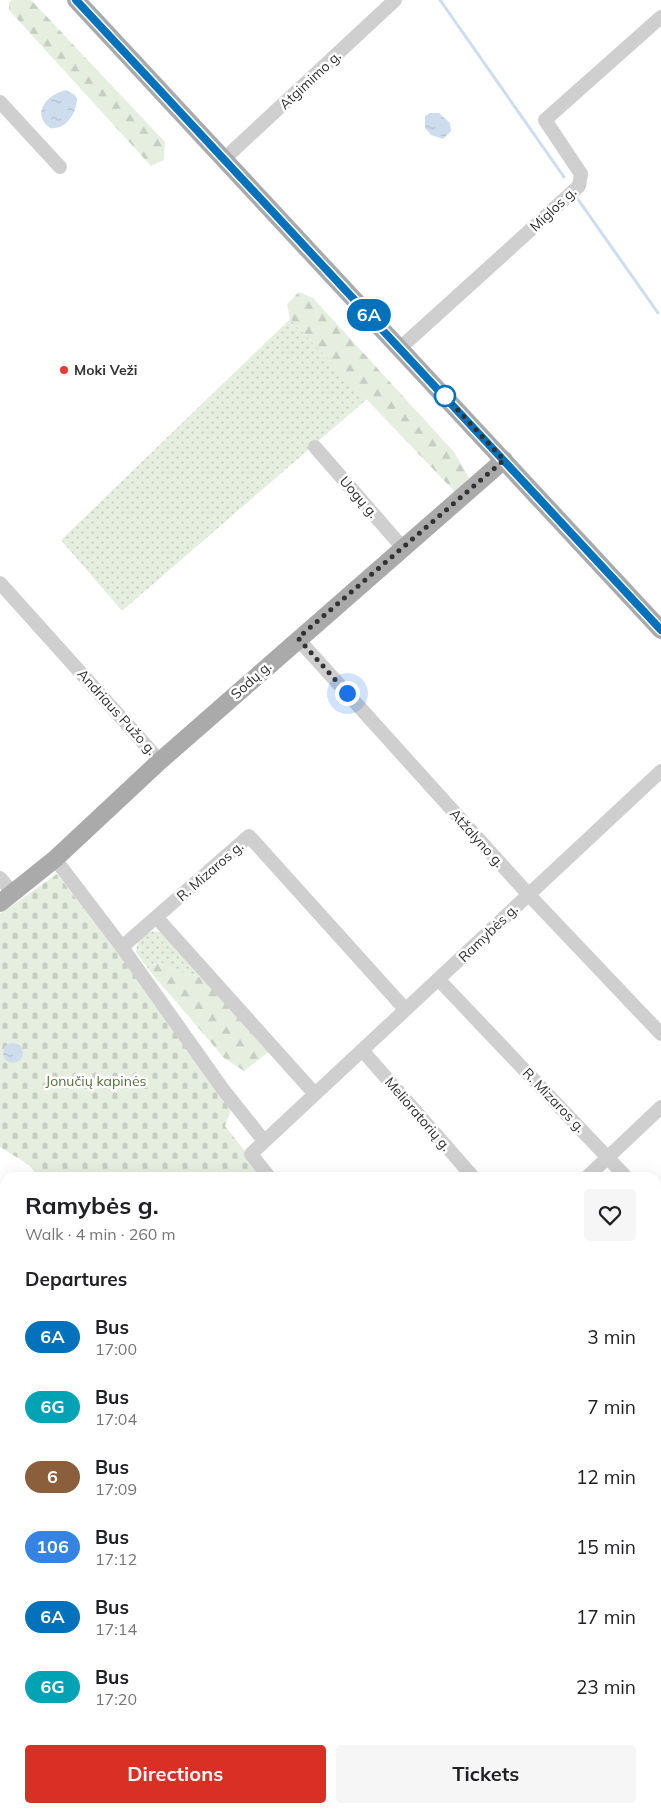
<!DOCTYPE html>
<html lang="en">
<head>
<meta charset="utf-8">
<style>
	:root { --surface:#fff; --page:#f6f6f6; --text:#202124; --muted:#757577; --accent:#d93025 }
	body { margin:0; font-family:Mulish,sans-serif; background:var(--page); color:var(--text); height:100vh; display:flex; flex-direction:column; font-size:19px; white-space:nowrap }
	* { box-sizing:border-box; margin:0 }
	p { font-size:16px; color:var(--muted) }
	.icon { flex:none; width:28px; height:28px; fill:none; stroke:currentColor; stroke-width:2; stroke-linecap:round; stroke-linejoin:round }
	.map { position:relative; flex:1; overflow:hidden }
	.side { position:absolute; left:0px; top:1172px; width:661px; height:641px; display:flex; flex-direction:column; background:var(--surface); border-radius:15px 15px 0 0; box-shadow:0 5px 20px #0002 }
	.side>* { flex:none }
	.badge { padding:0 10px; border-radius:16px; font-size:18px; line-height:32px }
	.you { position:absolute; width:25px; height:25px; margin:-12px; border:4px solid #fff; border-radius:50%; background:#1a73e8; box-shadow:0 0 0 8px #1a73e833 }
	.map>.badge { position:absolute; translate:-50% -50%; box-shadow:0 0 0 2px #fff }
	h2 { padding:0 25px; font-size:19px; line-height:45px }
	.round { display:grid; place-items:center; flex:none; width:52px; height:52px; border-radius:5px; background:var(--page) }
	.summary { display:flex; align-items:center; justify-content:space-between; height:85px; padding:0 25px }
	h1 { font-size:24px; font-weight:700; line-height:38px }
	.primary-button { display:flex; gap:10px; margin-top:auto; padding:10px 25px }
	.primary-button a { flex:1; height:58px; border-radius:5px; background:var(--accent); color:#fff; font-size:20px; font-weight:700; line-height:58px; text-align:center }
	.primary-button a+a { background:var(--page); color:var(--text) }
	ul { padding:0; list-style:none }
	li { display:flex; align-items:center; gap:15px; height:70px; padding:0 25px }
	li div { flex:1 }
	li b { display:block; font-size:19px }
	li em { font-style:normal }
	li .badge { min-width:55px; font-weight:700; text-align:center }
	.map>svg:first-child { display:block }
	.grass { fill:url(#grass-dots) }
	.forest { fill:url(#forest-firs) }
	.cemetery { fill:url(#cemetery-stones) }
	.water { fill:url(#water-ripples) }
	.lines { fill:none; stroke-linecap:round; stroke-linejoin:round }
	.stream { stroke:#cddded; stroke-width:3 }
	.minor { stroke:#cfcfcf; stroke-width:14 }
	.major { stroke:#aaa; stroke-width:18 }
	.line-casing { stroke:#fff; stroke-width:11 }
	.line { stroke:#0072bc; stroke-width:8 }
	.walk { stroke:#323232; stroke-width:5; stroke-dasharray:0 9 }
	.poi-dot { fill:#e73c36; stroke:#fff; stroke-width:2 }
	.stop-dot { fill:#fff; stroke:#0072bc; stroke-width:2.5 }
	.labels { text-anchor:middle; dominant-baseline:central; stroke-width:5; stroke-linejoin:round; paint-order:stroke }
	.street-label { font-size:14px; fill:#323232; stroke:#fff }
	.poi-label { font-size:14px; font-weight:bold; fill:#323232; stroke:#fff; text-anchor:start }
	.park-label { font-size:14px; fill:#4f6e3e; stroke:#fff }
</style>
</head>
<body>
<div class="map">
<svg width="661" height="1813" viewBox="0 0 661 1813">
	<defs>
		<pattern id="grass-dots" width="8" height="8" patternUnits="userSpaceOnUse" patternTransform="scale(1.25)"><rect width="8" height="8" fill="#e6eee0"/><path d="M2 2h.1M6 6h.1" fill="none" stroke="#c6cdc1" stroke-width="1.8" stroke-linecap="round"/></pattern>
		<pattern id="forest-firs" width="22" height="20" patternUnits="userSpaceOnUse" patternTransform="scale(1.25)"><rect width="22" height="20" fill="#e6eee0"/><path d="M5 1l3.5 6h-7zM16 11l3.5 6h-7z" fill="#c6cdc1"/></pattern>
		<pattern id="cemetery-stones" width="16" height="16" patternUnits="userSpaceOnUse" patternTransform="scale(1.25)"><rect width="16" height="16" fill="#e6eee0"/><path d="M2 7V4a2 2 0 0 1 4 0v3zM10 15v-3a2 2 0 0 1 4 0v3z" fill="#c6cdc1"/></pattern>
		<pattern id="water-ripples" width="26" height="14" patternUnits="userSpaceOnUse" patternTransform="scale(1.25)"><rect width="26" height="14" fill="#cddded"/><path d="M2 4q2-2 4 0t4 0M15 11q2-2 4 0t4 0" fill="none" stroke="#b0becc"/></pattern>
	</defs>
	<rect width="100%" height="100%" fill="#fff"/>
	<!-- grass -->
	<g class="grass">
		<path d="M290,319l77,80 -245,212 -61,-71z"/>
		<path d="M154,931l11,2 36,44 -25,-6 -12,-8 -12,2 -3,5 -13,-18c2,-14 5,-17 18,-21z"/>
	</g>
	<!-- forest -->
	<g class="forest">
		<path d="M12,0h19l134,142 -1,18 -13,6 -142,-156v-8z"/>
		<path d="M299,292l14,6 141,154 15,26 -14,14 -165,-173 -3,-15z"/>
		<path d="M164,963l12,8 25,6 69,74 -26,20 -20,-13 -75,-88 3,-5z"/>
	</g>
	<!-- cemetery -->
	<g class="cemetery">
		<path d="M57,874l177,228 -9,24 40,51h-227l-9,-12 -29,-18v-233z"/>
		<path d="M5,1279v274l-5,3v-273z"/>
		<path d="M5,1573v123l-5,4v-126l1,2z"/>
	</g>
	<!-- water -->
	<g class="water">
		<path d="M66,90l9,5 2,4c-1,15 -11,31 -27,29 -20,-15 -2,-34 16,-38z"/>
		<path d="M430,113h9l11,10 1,8 -8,8 -12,-4 -6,-7v-12z"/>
		<circle cx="13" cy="1053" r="10"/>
	</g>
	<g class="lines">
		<!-- stream -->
		<g class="stream">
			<path d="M440,0l124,177"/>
			<path d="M577,198l81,115"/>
		</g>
		<!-- minor -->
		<g class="minor">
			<path d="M0,102l60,65"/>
			<path d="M224,159l171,-159"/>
			<path d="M400,348l179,-162 2,-12 -36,-54 116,-103"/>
			<path d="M315,447l88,101"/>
			<path d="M0,583l160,178"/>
			<path d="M298,639l231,256 132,139"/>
			<path d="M55,859l67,88 127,-111 156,173"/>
			<path d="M0,878l13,15"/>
			<path d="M157,918l157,175"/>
			<path d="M122,947l100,141 42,53"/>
			<path d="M439,980l188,198"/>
			<path d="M362,1050l112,128"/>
			<path d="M270,1178l-19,-24 410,-383"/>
			<path d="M586,1178l75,-71"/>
			<path d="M656,1211l5,5"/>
			<path d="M656,1387l5,5"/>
			<path d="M0,1566l5,-3"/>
			<path d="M0,1713l5,-5"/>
			<path d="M191,1809l4,4"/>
			<path d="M135,1813l5,-4"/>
		</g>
		<!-- major -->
		<g class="major">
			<path d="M76,0l585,630"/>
			<path d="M0,903l55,-44 105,-98 344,-301"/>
		</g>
	</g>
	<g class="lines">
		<defs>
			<path id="line" d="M76,0l585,630"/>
		</defs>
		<!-- line casing -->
		<use href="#line" class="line-casing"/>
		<!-- line -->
		<use href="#line" class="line"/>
		<!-- walk -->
		<path class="walk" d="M347,693l-49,-55 206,-178 -59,-64"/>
	</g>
	<!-- markers -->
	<circle class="poi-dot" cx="64" cy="370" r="5"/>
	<circle class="stop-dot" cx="445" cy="396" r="10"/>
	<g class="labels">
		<!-- street labels -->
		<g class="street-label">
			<text transform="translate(310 80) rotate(-43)">Atgimimo g.</text>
			<text transform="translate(553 209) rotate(-43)">Miglos g.</text>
			<text transform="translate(359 497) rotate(49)">Uogų g.</text>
			<text transform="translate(251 680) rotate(-42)">Sodų g.</text>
			<text transform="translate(117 712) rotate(48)">Andriaus Pužo g.</text>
			<text transform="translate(477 838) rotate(48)">Atžalyno g.</text>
			<text transform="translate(210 871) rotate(-41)">R. Mizaros g.</text>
			<text transform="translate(488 933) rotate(-44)">Ramybės g.</text>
			<text transform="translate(554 1100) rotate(46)">R. Mizaros g.</text>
			<text transform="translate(418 1114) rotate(49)">Melioratorių g.</text>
		</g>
		<!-- poi labels -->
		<g class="poi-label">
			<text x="74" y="370">Moki Veži</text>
		</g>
		<!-- park labels -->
		<g class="park-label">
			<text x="96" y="1081">Jonučių kapinės</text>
		</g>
	</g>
</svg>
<div class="you" style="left:347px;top:693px"></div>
<b class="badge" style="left:369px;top:315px;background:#0072bc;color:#fff">6A</b>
<section class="side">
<div class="summary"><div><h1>Ramybės g.</h1><p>Walk · 4 min · 260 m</p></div><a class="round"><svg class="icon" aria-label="heart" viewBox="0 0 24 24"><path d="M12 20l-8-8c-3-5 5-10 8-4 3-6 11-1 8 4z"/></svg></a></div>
<h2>Departures</h2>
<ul>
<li><span class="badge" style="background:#0072bc;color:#fff">6A</span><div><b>Bus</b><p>17:00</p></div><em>3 min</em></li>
<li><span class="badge" style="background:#00a3b4;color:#fff">6G</span><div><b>Bus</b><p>17:04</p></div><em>7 min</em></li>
<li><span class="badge" style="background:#8b5e3c;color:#fff">6</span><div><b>Bus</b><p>17:09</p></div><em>12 min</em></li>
<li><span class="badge" style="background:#3584e4;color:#fff">106</span><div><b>Bus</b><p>17:12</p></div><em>15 min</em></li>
<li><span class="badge" style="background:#0072bc;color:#fff">6A</span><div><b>Bus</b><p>17:14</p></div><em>17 min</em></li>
<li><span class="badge" style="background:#00a3b4;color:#fff">6G</span><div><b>Bus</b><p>17:20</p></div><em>23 min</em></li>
</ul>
<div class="primary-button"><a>Directions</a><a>Tickets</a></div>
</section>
</div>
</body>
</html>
